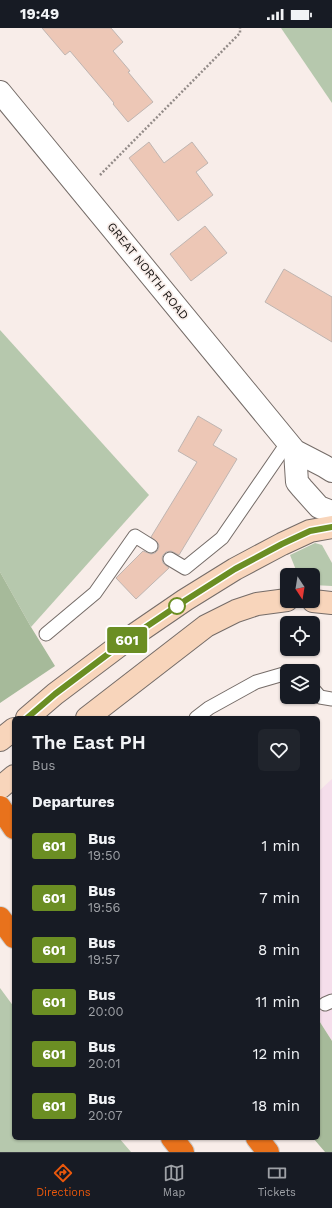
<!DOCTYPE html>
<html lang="en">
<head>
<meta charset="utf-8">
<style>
	:root { --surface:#171b24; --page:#20242c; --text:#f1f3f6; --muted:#9ea1a6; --line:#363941; --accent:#ea580c }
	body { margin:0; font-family:"Work Sans",sans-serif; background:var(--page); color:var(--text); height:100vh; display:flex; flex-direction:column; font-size:15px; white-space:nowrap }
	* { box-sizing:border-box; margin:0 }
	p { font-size:13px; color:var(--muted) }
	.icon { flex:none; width:22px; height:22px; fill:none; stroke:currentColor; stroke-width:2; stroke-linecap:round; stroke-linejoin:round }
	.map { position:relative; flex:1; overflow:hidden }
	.details { position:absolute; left:12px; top:688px; width:308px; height:424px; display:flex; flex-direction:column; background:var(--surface); border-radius:6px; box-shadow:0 1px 3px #0004 }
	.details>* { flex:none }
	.badge { padding:0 8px; border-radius:3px; font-size:14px; line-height:26px }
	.needle { width:26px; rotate:168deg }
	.tools { position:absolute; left:280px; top:540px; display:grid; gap:8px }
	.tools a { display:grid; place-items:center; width:40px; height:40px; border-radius:6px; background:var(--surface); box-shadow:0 1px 3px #0004; font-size:20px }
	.map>.badge { position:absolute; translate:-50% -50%; box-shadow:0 0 0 2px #fff }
	h2 { padding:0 20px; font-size:15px; line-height:36px }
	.round { display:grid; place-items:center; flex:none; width:42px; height:42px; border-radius:6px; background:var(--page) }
	.headline { display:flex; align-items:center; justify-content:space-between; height:68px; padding:0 20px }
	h1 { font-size:19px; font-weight:600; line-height:30px }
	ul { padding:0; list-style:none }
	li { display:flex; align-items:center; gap:12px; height:52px; padding:0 20px }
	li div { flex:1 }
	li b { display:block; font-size:15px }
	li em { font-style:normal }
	li .badge { min-width:44px; font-weight:700; text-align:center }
	.status { display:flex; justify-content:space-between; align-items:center; height:28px; padding:0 20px; background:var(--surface); direction:ltr }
	.status svg { height:11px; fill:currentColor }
	.dock { display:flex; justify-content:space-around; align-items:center; height:56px; border-top:1px solid var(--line); background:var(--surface); font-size:11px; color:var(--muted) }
	.dock a { display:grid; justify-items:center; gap:2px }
	.dock .selected { color:var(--accent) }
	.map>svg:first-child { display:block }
	.commercial { fill:#f5deeb }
	.green { fill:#b6c8ad }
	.forest { fill:#a6ba9a }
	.building { fill:#edc7b6; stroke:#bfb5b1 }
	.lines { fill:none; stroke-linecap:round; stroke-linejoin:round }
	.lane-casing { stroke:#756c68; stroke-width:15 }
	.street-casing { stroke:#756c68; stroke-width:24 }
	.secondary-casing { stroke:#756c68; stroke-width:24 }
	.highway-casing { stroke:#cccccb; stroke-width:24 }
	.path { stroke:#938b88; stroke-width:2.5; stroke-dasharray:2 2; stroke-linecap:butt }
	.lane { stroke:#fff; stroke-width:13 }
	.street { stroke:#fff; stroke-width:22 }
	.secondary { stroke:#f8d5bb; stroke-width:22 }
	.highway { stroke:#e8721c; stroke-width:22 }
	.line-casing { stroke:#fff; stroke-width:9 }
	.line { stroke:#6b8e23; stroke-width:6 }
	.stop-dot { fill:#fff; stroke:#6b8e23; stroke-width:2 }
	.labels { text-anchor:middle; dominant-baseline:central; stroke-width:3.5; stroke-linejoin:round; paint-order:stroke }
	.street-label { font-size:12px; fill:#191614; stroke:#f8ede9 }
</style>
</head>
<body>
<div class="status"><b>19:49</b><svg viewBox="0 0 49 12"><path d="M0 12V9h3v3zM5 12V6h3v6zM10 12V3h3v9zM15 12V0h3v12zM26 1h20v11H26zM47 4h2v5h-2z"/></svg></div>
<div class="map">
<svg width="332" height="1124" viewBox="0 0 332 1124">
	<rect width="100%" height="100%" fill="#f8ede9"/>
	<!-- commercial -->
	<path class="commercial" d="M332,751v262l-14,-22v-227z"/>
	<!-- green -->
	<g class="green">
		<path d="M281,0h51v75z"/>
		<path d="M0,302l149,165 -118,132 -31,-55z"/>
		<path d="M315,515l7,2 10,18v23l-19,-1v-10h-15l-8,-20z"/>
		<path d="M0,960l14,19v131h105l12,14h-131z"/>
	</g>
	<!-- forest -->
	<g class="forest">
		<path d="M0,544l31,55 24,39 -55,37z"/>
		<path d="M318,991l14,22v111h-7l-12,-14h5z"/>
	</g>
	<!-- building -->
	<g class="building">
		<path d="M42,0h69l12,14 -10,9 17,20 -2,1 25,30 -25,20 -15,-18 1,-1 -44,-52 -5,4z"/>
		<path d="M149,114l15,21 28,-21 16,21 -12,9 17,23 -35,26 -49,-63z"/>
		<path d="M205,198l22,27 -36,28 -21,-27z"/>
		<path d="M284,241l48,28v45l-67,-40z"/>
		<path d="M198,388l24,14 -9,15 24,14 -58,96 -8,-4 -5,1 -3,3 -1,3 1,5 6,5 -33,31 -20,-21 27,-27 8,3 4,-1 3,-3 1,-4 -1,-3 -7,-6 46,-75 -19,-11z"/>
	</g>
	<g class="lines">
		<defs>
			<g id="lane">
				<path d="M170,531l15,9 37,-30 66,-96"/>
				<path d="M46,606l49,-41 40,-57 16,10"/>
				<path d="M313,661l7,8 12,2"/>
				<path d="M196,690l13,-10 47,-26 31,-9"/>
				<path d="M325,976l7,-3"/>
			</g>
			<g id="street">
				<path d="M0,64l295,359 29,15 8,5"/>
				<path d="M295,423l2,31 5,6 17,19 13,5"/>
			</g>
			<g id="secondary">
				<path d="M313,573l19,2"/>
				<path d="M27,690l28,-24 73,-55 57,-39 50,-31 47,-25 28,-13 22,-4"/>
				<path d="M87,690l119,-92 30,-15 21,-7 30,-4"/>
				<path d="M0,712l14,-11"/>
				<path d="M0,760l14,-12"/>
			</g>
			<g id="highway">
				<path d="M0,779l14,21"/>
				<path d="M0,890l14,19"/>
				<path d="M172,1110l11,14"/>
				<path d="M257,1110l11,14"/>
			</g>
		</defs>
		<!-- lane casing -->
		<use href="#lane" class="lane-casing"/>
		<!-- street casing -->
		<use href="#street" class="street-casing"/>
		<!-- secondary casing -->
		<use href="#secondary" class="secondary-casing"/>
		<!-- highway casing -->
		<use href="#highway" class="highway-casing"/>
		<!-- path -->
		<path class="path" d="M100,147l140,-142v-5"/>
		<!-- lane -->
		<use href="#lane" class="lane"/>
		<!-- street -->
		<use href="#street" class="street"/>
		<!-- secondary -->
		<use href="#secondary" class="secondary"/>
		<!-- highway -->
		<use href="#highway" class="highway"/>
	</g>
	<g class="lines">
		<defs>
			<path id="line" d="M27,690l28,-24 73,-55 58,-39 49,-31 47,-25 28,-13 22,-4"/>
		</defs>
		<!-- line casing -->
		<use href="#line" class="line-casing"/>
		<!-- line -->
		<use href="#line" class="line"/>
	</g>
	<!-- markers -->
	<circle class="stop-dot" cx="177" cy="578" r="8"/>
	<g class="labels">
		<!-- street labels -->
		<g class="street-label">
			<text transform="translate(148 243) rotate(51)">GREAT NORTH ROAD</text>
		</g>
	</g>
</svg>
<div class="tools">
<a><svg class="needle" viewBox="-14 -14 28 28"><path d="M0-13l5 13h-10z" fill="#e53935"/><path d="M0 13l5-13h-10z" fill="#9ea1a6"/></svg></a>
<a><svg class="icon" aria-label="locate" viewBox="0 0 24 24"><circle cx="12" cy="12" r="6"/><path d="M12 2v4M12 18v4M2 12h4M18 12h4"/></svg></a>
<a><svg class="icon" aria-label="layers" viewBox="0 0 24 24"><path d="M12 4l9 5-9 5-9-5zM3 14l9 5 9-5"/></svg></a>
</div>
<b class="badge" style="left:127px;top:612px;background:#6b8e23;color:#fff">601</b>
<section class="details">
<div class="headline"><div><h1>The East PH</h1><p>Bus</p></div><a class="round"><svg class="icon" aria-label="heart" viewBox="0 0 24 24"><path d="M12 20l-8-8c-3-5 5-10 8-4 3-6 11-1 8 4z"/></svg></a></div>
<h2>Departures</h2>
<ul>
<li><span class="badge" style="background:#6b8e23;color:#fff">601</span><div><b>Bus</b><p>19:50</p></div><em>1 min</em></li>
<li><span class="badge" style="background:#6b8e23;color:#fff">601</span><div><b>Bus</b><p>19:56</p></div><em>7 min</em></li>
<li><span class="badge" style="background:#6b8e23;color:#fff">601</span><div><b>Bus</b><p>19:57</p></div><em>8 min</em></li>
<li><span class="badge" style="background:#6b8e23;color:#fff">601</span><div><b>Bus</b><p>20:00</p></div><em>11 min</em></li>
<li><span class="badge" style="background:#6b8e23;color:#fff">601</span><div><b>Bus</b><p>20:01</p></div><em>12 min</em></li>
<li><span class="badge" style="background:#6b8e23;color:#fff">601</span><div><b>Bus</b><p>20:07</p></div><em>18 min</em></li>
</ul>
</section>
</div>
<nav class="dock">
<a class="selected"><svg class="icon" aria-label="directions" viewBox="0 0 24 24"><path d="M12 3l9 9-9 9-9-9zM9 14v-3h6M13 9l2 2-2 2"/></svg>Directions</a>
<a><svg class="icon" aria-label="map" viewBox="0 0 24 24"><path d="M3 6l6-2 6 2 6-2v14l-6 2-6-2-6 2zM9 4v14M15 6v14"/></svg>Map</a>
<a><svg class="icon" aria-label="tickets" viewBox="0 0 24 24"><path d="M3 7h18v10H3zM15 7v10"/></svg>Tickets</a>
</nav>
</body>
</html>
